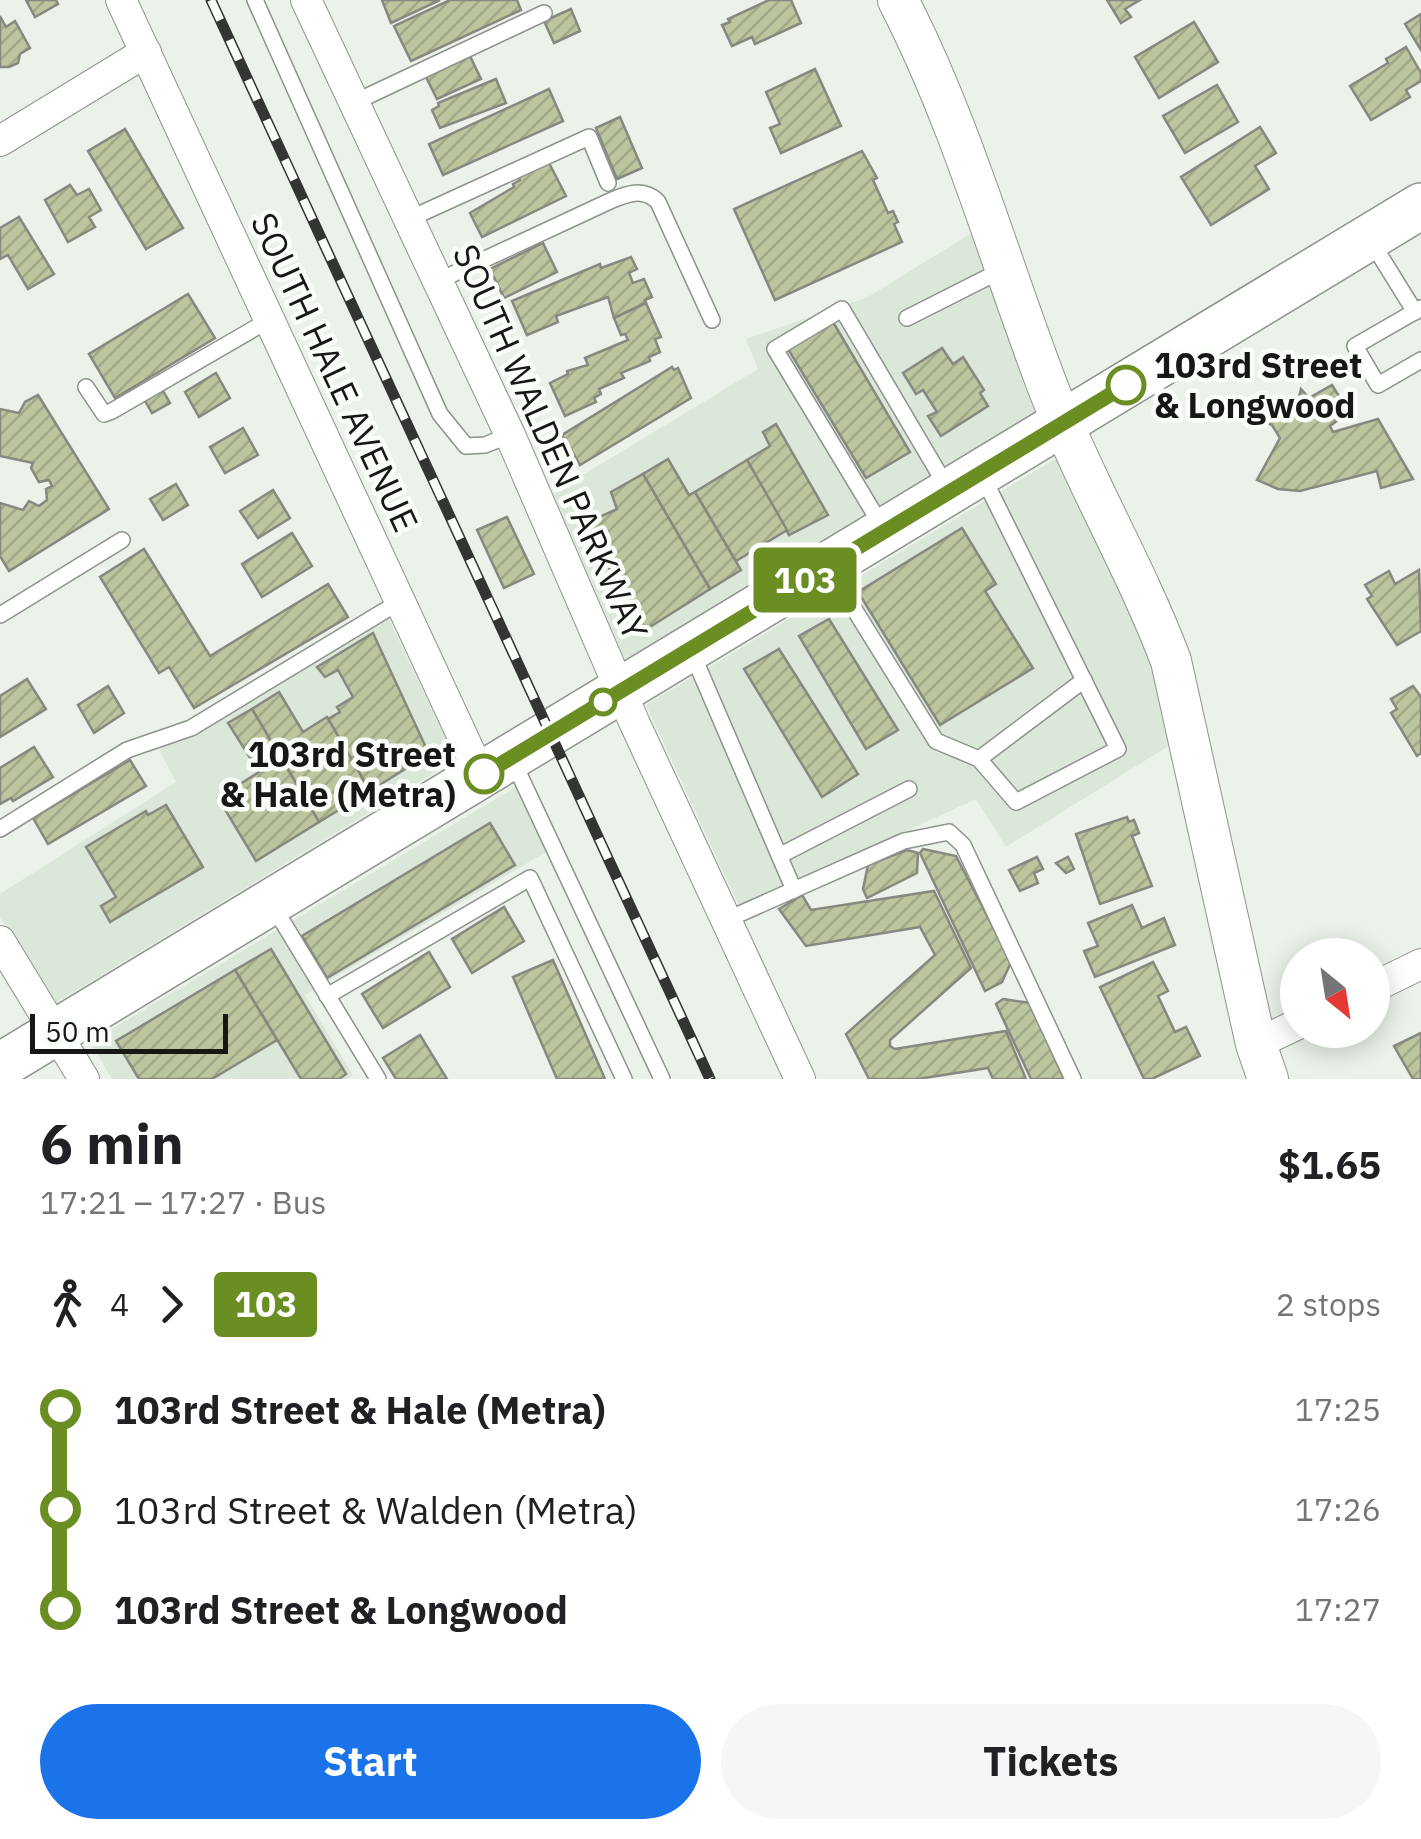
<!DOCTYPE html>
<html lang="en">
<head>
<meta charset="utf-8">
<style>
	:root { --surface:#fff; --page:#f6f6f6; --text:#202124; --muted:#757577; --accent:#1a73e8 }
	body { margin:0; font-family:"IBM Plex Sans",sans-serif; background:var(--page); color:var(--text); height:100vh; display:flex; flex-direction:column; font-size:38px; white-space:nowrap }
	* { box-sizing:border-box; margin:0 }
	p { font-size:32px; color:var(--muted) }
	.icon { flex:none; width:55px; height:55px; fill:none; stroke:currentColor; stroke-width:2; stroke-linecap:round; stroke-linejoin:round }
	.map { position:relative; height:1079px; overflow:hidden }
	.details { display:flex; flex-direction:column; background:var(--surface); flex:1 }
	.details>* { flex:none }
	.badge { padding:0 20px; border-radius:8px; font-size:35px; line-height:65px }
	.needle { width:65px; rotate:150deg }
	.controls { position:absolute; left:1280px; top:938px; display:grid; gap:20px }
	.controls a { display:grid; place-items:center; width:110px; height:110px; border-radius:50%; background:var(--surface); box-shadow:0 5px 25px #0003; font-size:50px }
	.scale { position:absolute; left:30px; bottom:25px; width:198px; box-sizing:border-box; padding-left:10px; border:5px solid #161815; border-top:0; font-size:28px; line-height:35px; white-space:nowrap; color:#161815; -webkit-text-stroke:8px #f9fff8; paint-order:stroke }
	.map>.badge { position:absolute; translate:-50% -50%; box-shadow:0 0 0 5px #fff }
	.legs { display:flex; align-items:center; gap:15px; height:110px; padding:0 40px; font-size:32px }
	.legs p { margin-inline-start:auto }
	.head { display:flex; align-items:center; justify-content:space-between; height:170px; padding:0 40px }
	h1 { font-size:55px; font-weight:800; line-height:75px }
	.button { display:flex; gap:20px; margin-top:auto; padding:20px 40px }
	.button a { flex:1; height:115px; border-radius:60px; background:var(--accent); color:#fff; font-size:40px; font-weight:800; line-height:115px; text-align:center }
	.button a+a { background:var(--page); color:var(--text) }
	ul { padding:0 40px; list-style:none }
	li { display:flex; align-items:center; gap:35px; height:100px; font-size:38px }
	li i { display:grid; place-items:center; width:15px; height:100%; margin:0 12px; background:currentColor }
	li i::after { content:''; width:25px; height:25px; margin:-12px; border:8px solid; border-radius:50%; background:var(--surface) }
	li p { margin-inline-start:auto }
	li:first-child i { background:linear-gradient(#0000 50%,currentColor 0) }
	li:last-child i { background:linear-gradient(currentColor 50%,#0000 0) }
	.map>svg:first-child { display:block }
	.built { fill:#dbe7d9 }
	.building { fill:url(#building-hatch); stroke:#878981; stroke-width:2.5 }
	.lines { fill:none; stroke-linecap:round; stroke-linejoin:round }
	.service-casing { stroke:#8d938c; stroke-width:18 }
	.minor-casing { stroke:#8d938c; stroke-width:32 }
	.tertiary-casing { stroke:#8d938c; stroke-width:42 }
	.secondary-casing { stroke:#8d938c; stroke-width:48 }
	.service { stroke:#fff; stroke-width:15 }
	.minor { stroke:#fff; stroke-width:30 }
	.tertiary { stroke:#fff; stroke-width:40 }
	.secondary { stroke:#fff; stroke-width:45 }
	.rail-casing { stroke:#323531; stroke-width:11 }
	.rail { stroke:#f9fff8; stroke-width:8; stroke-dasharray:22; stroke-linecap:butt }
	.line-1-casing { stroke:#fff; stroke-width:22 }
	.line-1 { stroke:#6b8e23; stroke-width:15 }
	.stop-1-dot { fill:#fff; stroke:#6b8e23; stroke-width:5 }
	.labels { text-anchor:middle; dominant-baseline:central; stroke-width:9; stroke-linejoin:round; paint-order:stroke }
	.stop-label { font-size:35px; font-weight:bold; fill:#161815; stroke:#f9fff8; text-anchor:start }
	.street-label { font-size:35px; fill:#161815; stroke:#f9fff8 }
</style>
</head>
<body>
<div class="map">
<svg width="1421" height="1079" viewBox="0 0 1421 1079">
	<defs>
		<pattern id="building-hatch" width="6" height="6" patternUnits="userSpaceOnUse" patternTransform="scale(2.5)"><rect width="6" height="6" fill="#bbc69e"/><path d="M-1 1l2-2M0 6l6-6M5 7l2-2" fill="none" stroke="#a0a987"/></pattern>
	</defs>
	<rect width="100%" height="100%" fill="#ebf2ea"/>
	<!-- built -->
	<g class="built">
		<path d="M983,226l68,180 -425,256 -73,-169 205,-124 -12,-30 122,-42z"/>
		<path d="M1060,456l94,207 16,82 -164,102 -30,-48 -236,109 -94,-203z"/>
		<path d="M386,613l70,147 -402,244 -54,-87v-23l176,-112 -17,-32z"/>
		<path d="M516,787l30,65 -241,143 48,80 -6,4h-235l-22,-37z"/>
	</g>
	<!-- building -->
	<g class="building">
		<path d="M26,0h30l2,4 -23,13z"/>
		<path d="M382,0h58l-49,23z"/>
		<path d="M450,0h67l4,10 -110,51 -17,-35z"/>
		<path d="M769,0h22l10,23 -46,21 -3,-7 -20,9 -10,-21 8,-3 -2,-3z"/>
		<path d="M1107,0h33l-15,9 6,8 -10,6z"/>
		<path d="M571,9l9,22 -26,12 -10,-22z"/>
		<path d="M1421,14v36l-16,-26z"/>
		<path d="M0,16l6,11 9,-6 15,27 -10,6 -2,9 -9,4h-9z"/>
		<path d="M1194,22l24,40 -59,36 -24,-41z"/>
		<path d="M1406,47l15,26v8l-15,9 4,7 -39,23 -21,-34 38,-23 -2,-4z"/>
		<path d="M470,56l11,23 -44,20 -11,-22z"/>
		<path d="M815,69l26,57 -60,27 -11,-25 10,-4 -14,-32z"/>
		<path d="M496,79l10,24 -66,25 -8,-18 7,-4 -1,-3z"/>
		<path d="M1217,85l21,37 -53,31 -22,-37z"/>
		<path d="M549,89l14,32 -120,54 -14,-31z"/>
		<path d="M620,117l22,51 -25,11 -21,-51z"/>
		<path d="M1260,127l16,26 -21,13 14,23 -58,36 -30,-48z"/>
		<path d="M125,129l58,99 -37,21 -58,-98z"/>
		<path d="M862,151l15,27 -4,2 15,33 5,-2 5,11 -4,2 8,18 -127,58 -41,-91z"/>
		<path d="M548,161l18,35 -84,41 -12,-24 44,-26 -1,-3 7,-4 -2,-5z"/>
		<path d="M70,185l7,10 12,-6 12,21 -12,7 6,10 -27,15 -23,-42z"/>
		<path d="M19,217l35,57 -26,15 -20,-34 -8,4v-31z"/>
		<path d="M543,243l14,29 -53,26 -14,-29z"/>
		<path d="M631,257l6,12 -8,4 4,10 11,-4 8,18 -7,3 1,3 -32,15 -6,-21 -52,19 2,6 -31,13 -15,-34 88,-37 1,4z"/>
		<path d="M188,294l27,44 -100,60 -26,-44z"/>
		<path d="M646,303l15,34 -6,2 5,13 -11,5 1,4 -29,12 3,5 -25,11 2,5 -7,4 2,4 -31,14 -15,-33 18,-9 -1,-3 21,-6 -3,-7 43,-18 -3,-6 -4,1 -7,-17z"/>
		<path d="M833,322l77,130 -44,26 -78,-129z"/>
		<path d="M942,348l11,16 10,-7 21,33 -4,3 8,13 -47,30 -13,-20 9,-4 -14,-22 -7,4 -13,-21z"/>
		<path d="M672,367l2,3 4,-2 13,30 -111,67 -18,-30z"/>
		<path d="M216,373l14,25 -31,19 -14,-25z"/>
		<path d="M1332,385l17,27 -19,14 3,6 45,-13 35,60 -32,9 -4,-17 -77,20 -22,-2 -21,-9 23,-42 -8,-13 -8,-3v-11h11l24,-14 2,-8 8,9z"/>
		<path d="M162,389l8,14 -18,10 -8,-14z"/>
		<path d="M38,395l71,114 -100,62 -9,-15v-53l23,7 6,-9 10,5 8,-6 -1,-11 6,-3 -3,-6 -10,2 -8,-14 2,-5 -33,-7v-47l19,4 6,-11z"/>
		<path d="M776,424l52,91 -39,20 -42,-75 23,-14 -7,-14z"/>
		<path d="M243,428l15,27 -33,18 -15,-26z"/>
		<path d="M668,459l21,36 6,-3 46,78 -31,19 -67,-115z"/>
		<path d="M747,460l40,70 -51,31 -41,-69z"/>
		<path d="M643,474l67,115 -60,38 -16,-5 -46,-100 29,-13 -6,-17z"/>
		<path d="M176,484l12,21 -25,15 -13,-21z"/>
		<path d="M273,490l17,28 -32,20 -18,-27z"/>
		<path d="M507,517l27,57 -30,14 -27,-58z"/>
		<path d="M962,528l34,56 -11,7 48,77 -93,57 -82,-133z"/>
		<path d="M292,533l20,33 -50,31 -20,-33z"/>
		<path d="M144,549l66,107 118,-72 20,33 -154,91 -25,-41 -10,6 -59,-96z"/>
		<path d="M1419,570l2,61 -24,14 -30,-46 5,-3 -7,-11 24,-14 6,13z"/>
		<path d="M829,619l69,111 -32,19 -67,-113z"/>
		<path d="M373,633l56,121 -59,37 -42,-72 12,-7 -3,-5 16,-10 -15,-27 -13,7 -8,-10z"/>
		<path d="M779,649l79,125 -36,23 -78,-128z"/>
		<path d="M27,679l19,30 -46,28v-41z"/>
		<path d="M108,686l16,27 -30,20 -16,-28z"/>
		<path d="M1413,686l8,11v56l-4,3 -26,-43 6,-4 -6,-10z"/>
		<path d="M279,692l24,40 24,-15 43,74 -51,31 -67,-113z"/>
		<path d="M252,709l67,113 -63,39 -38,-63 41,-26 -31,-49z"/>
		<path d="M34,747l19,30 -40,24 -2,-3 -11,6v-36z"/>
		<path d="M130,760l16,26 -98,58 -15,-26z"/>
		<path d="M166,805l37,62 -93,55 -9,-16 15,-9 -30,-50 60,-36 2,4z"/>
		<path d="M1127,817l2,5 5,-2 5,13 -7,3 20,50 -52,18 -24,-70z"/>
		<path d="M490,823l25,42 -188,113 -25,-42z"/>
		<path d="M923,849l33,7 55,106 -9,20 -17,9 -65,-138z"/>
		<path d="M907,850l11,3 -1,20 -50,25 -4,-9 5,-24z"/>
		<path d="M1037,857l6,12 -9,4 4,10 -18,8 -11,-21z"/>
		<path d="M1068,857l6,12 -8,4 -10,-10z"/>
		<path d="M934,891l37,77 -81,72v6l5,3 111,-18 20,48h-33l-5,-11 -70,11h-49l-23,-45 89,-79 -15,-28 -114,19 -27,-37 23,-14 9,15z"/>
		<path d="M1132,905l10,23 22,-10 11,27 -80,32 -11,-26 14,-5 -10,-23z"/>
		<path d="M504,907l20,34 -52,32 -20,-34z"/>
		<path d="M271,949l75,125 -7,5h-38l-66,-109z"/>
		<path d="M429,952l21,35 -67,41 -21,-34z"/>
		<path d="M553,960l52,119h-48l-44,-102z"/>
		<path d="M1153,962l15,29 -10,5 17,36 11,-5 14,29 -48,23h-8l-44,-92z"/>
		<path d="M235,970l42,70 -65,39h-73l-23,-38z"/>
		<path d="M1003,999l27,4 34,76h-33l-35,-75z"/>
		<path d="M1421,1033v46h-8l-19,-33z"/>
		<path d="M420,1035l27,44h-51l-13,-21z"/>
	</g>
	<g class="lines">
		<defs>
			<g id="service">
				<path d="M255,0l185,414 26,32 19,-1 25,-10"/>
				<path d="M353,103l191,-90"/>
				<path d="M409,219l180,-82 19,46"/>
				<path d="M1371,241l44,71"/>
				<path d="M438,281l172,-80c16,-7 34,-14 48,1l54,118"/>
				<path d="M1421,308l-66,38 23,39 43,-25"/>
				<path d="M907,318l95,-48"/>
				<path d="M86,387l18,27 8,-3 157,-91"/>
				<path d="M883,528l-108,-179 67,-40 106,180"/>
				<path d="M828,567l108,174 43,18 37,43 102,-53 -135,-272"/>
				<path d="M0,615l122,-75"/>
				<path d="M692,653l102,237"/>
				<path d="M979,759l105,-79"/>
				<path d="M513,761l149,318"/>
				<path d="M0,829l127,-79 64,-22 208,-126"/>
				<path d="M781,855l128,-66"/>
				<path d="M273,906l105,173"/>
				<path d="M726,920l178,-79 45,-9 14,13 110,234"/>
				<path d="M327,996l203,-118 94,201"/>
			</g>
			<g id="minor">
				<path d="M121,0l360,776"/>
				<path d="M306,0l204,435 125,289 165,355"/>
				<path d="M0,141l146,-89"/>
				<path d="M0,941l84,138"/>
				<path d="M1372,988l49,-24"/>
				<path d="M1256,1044l42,-20"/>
			</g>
			<path id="tertiary" d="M898,0c64,124 101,260 151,390 36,93 87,178 122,271l85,383 12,35"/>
			<path id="secondary" d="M0,1066l1421,-860"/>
		</defs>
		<!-- service casing -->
		<use href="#service" class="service-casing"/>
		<!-- minor casing -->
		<use href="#minor" class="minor-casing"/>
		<!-- tertiary casing -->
		<use href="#tertiary" class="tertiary-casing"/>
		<!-- secondary casing -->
		<use href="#secondary" class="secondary-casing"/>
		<!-- service -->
		<use href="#service" class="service"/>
		<!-- minor -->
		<use href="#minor" class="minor"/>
		<!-- tertiary -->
		<use href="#tertiary" class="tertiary"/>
		<!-- secondary -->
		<use href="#secondary" class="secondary"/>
		<defs>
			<path id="rail" d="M211,0l499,1079"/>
		</defs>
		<!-- rail casing -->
		<use href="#rail" class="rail-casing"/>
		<!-- rail -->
		<use href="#rail" class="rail"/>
	</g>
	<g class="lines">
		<defs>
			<path id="line-1" d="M484,774l642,-389"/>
		</defs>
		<!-- line-1 casing -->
		<use href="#line-1" class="line-1-casing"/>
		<!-- line-1 -->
		<use href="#line-1" class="line-1"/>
	</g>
	<!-- markers -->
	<g class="stop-1-dot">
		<circle cx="1126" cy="385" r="18"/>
		<circle cx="603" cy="702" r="12"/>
		<circle cx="484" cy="774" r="18"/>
	</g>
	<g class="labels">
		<!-- stop labels -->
		<g class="stop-label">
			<text x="1154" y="365">103rd Street<tspan x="1154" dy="40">&amp; Longwood</tspan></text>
			<text x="456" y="754" text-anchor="end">103rd Street<tspan x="456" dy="40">&amp; Hale (Metra)</tspan></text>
		</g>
		<!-- street labels -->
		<g class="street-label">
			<text transform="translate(335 372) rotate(65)">SOUTH HALE AVENUE</text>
			<text transform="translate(551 442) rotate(66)">SOUTH WALDEN PARKWAY</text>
		</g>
	</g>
</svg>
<div class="controls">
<a><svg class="needle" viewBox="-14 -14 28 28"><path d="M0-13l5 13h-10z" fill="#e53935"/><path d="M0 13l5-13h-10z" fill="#757577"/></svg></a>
</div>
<div class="scale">50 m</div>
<b class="badge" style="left:805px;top:580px;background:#6b8e23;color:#fff">103</b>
</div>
<section class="details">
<div class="head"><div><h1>6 min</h1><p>17:21 – 17:27 · Bus</p></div><b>$1.65</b></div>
<div class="legs"><svg class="icon" aria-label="walk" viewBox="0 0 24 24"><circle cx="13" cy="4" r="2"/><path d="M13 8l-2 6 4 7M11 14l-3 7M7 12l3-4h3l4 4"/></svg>4<svg class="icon" aria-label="forward" viewBox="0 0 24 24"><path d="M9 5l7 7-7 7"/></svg><b class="badge" style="background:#6b8e23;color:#fff">103</b><p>2 stops</p></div>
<ul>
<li><i style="color:#6b8e23"></i><b>103rd Street &amp; Hale (Metra)</b><p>17:25</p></li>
<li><i style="color:#6b8e23"></i><span>103rd Street &amp; Walden (Metra)</span><p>17:26</p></li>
<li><i style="color:#6b8e23"></i><b>103rd Street &amp; Longwood</b><p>17:27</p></li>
</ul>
<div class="button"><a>Start</a><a>Tickets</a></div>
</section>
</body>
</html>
